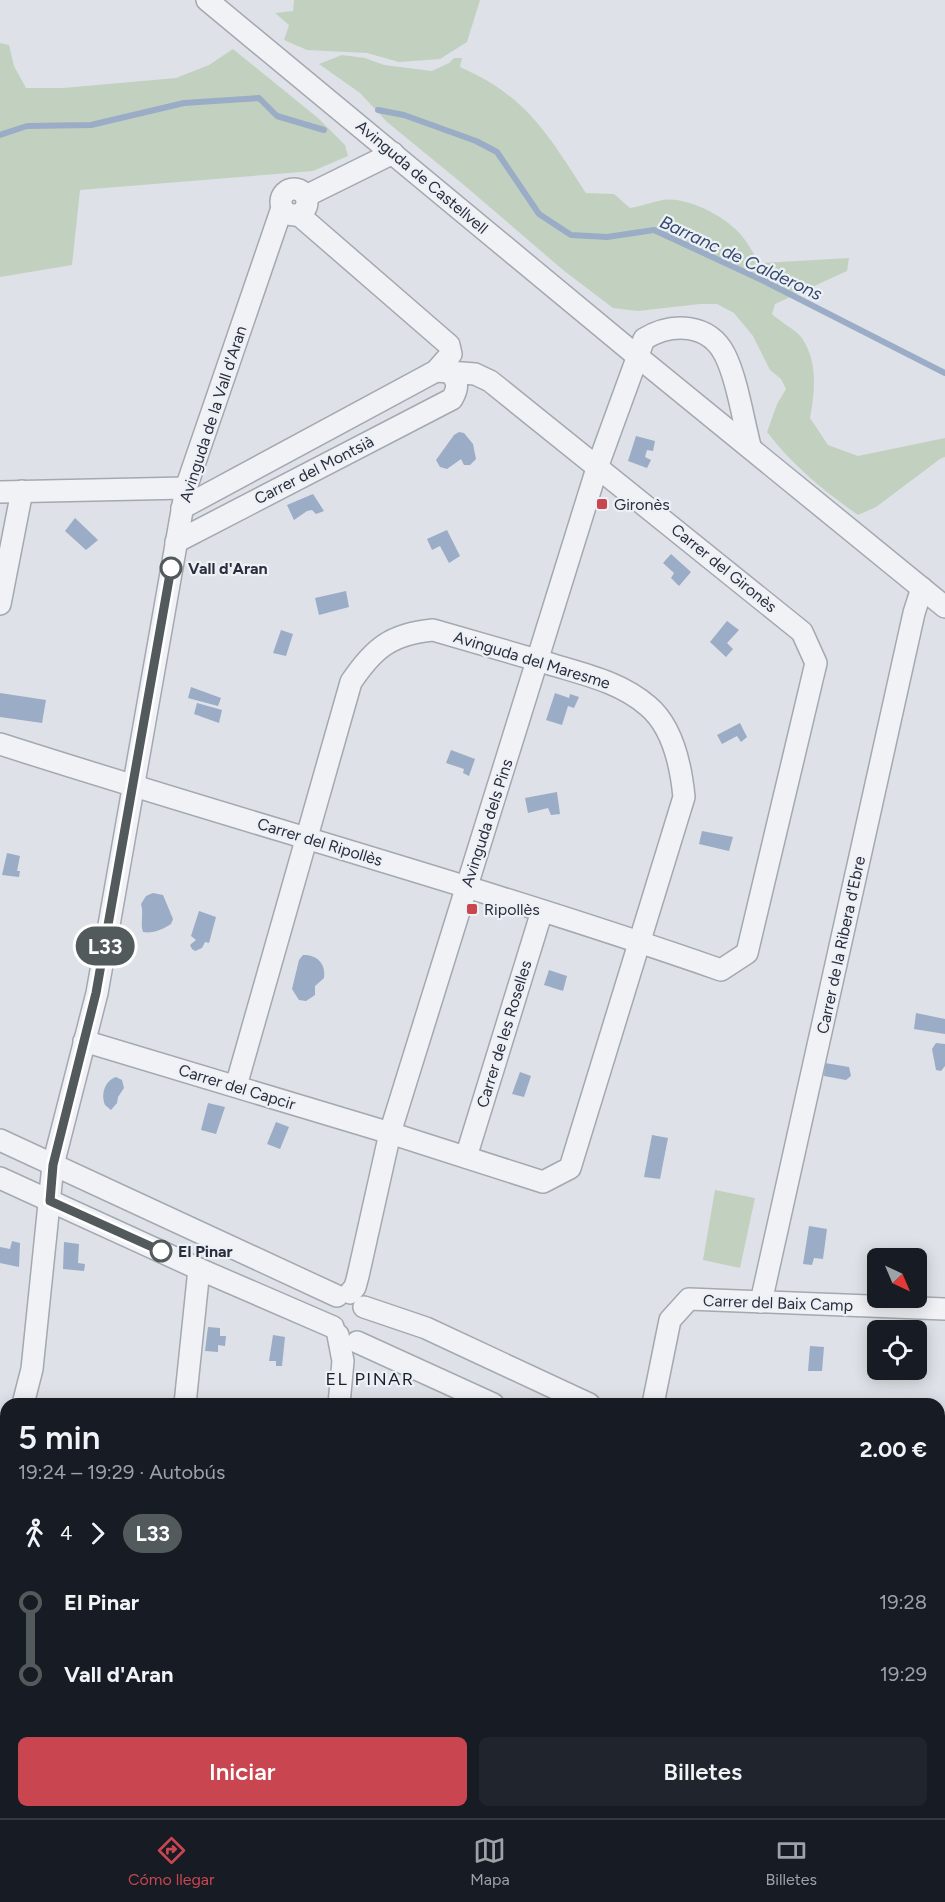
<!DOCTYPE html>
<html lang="es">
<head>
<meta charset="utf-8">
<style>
	:root { --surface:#171b24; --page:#20242c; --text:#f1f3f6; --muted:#9ea1a6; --line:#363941; --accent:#c94650 }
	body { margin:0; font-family:Figtree,sans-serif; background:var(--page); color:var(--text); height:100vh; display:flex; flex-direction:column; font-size:22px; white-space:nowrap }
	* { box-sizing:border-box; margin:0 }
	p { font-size:20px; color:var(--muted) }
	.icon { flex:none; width:33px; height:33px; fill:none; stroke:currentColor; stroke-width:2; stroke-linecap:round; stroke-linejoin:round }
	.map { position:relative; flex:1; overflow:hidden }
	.sheet { position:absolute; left:0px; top:1398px; width:945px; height:420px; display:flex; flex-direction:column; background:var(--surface); border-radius:18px 18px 0 0; box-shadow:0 3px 15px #0003 }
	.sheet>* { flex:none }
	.badge { padding:0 12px; border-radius:20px; font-size:21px; line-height:39px }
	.needle { width:39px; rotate:136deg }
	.buttons { position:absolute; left:867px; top:1248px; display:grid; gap:12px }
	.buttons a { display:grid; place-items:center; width:60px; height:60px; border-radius:9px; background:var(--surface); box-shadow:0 3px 15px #0003; font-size:30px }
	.map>.badge { position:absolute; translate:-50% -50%; box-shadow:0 0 0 3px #fff }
	.legs { display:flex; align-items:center; gap:9px; height:66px; padding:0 18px; font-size:20px }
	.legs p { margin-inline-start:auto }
	.overview { display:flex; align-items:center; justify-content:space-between; height:102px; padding:0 18px }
	h1 { font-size:33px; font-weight:600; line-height:45px }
	.primary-button { display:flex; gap:12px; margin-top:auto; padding:12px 18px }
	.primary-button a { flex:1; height:69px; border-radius:9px; background:var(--accent); color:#fff; font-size:24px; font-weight:600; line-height:69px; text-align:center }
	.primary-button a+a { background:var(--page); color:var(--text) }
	ul { padding:0 18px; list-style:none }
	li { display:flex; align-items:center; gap:21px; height:72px; font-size:22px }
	li i { display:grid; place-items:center; width:9px; height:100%; margin:0 8px; background:currentColor }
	li i::after { content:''; width:15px; height:15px; margin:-8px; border:4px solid; border-radius:50%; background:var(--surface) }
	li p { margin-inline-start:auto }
	li:first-child i { background:linear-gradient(#0000 50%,currentColor 0) }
	li:last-child i { background:linear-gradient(currentColor 50%,#0000 0) }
	.tabs { display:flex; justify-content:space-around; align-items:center; height:84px; border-top:2px solid var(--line); background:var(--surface); font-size:16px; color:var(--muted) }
	.tabs a { display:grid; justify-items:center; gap:3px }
	.tabs .current { color:var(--accent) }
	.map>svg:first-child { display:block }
	.green { fill:#c2d1bf }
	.water { fill:#9aacc6 }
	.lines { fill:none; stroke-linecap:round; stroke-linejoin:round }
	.stream { stroke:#9aacc6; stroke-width:6 }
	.minor-casing { stroke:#a4a8b1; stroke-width:24 }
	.minor { stroke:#f0f2f5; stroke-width:21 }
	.line-1-casing { stroke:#fff; stroke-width:14 }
	.line-1 { stroke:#535a5c; stroke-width:9 }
	.poi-dot { fill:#c94650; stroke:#edf0f5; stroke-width:2 }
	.stop-1-dot { fill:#fff; stroke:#535a5c; stroke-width:3 }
	.labels { text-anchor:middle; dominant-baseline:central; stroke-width:4.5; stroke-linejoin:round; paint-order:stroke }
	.street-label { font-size:16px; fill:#282e3d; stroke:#edf0f5 }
	.poi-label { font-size:16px; fill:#282e3d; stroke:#edf0f5; text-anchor:start }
	.stop-label { font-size:16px; font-weight:bold; fill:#282e3d; stroke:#edf0f5; text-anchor:start }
	.water-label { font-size:18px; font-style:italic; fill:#334a70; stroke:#edf0f5 }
	.neighbourhood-label { font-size:18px; letter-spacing:1.5px; fill:#1a1f2e; stroke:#edf0f5 }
</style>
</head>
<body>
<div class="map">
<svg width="945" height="1818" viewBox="0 0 945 1818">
	<rect width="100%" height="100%" fill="#dee1e7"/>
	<!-- green -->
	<g class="green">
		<path d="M294,0h186l-13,42 -27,17 -41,3 -32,-9 -60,-3 -23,-10 5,-15 -14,-12 18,-2z"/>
		<path d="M0,43l9,2 5,21 12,22h37l113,-10 33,-13 24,-16 85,69 27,27 3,11 -35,15 -233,19 -8,75 -72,12z"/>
		<path d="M342,55l23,3 19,7 48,6 17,-8 5,-5h8l-2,9c68,30 87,67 126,126l28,1 16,14c12,-2 22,-6 33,-8 24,-4 64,17 79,36 7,8 11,19 19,27l88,-5 -2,13 -72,33 -3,10c8,8 23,15 30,24 16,24 13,53 8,80l18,27 30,11 87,-18v19l-5,2 -64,48 -18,8c-33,-23 -66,-50 -91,-83l10,-28 9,-15 -5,-10 -11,-9 -17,-34 -19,-23 -17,-9h-17l-62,7 -25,-3 -50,-38 -99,-85 -77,-63 -27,-29 -41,-29z"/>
		<path d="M715,1190l40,8 -15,70 -37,-8z"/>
	</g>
	<!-- water -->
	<g class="water">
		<path d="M459,432l5,1 9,11 3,15 -6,6h-6l-3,-6 -14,10 -7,-2 -4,-7 18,-25z"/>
		<path d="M636,436l19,5 -2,10 -6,-1 -2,7 6,3 -4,8 -19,-7z"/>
		<path d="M313,494l11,17 -8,3 -4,-4 -5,1 -13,9 -7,-15z"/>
		<path d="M75,518l23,22 -12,10 -21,-19z"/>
		<path d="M447,530l13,26 -11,7 -9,-17 -8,4 -5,-11z"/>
		<path d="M671,554l20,18 -12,14 -8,-8 3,-5 -11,-10z"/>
		<path d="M346,591l3,16 -30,8 -4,-17z"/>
		<path d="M727,621l12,9 -12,13 6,6 -7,8 -16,-15z"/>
		<path d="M281,630l12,4 -7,22 -13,-3z"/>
		<path d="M191,687l30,11 -3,8 -30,-8z"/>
		<path d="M0,693l46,7 -4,23 -42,-6z"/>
		<path d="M555,693l14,5 1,-4 9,3 -5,11 -6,-2 -6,19 -16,-5z"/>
		<path d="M197,703l25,7 -3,13 -25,-9z"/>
		<path d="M740,723l7,14 -6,5 -4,-6 -15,8 -5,-9z"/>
		<path d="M451,750l24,9 -6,17 -6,-3 1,-4 -18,-6z"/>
		<path d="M557,792l3,22 -9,1 -3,-7 -20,5 -3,-15z"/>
		<path d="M702,831l31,6 -4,14 -30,-7z"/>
		<path d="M7,853l13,3 -3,15h3l-1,6 -17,-2z"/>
		<path d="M153,893l10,2 10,24 -2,5c-7,5 -19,10 -28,8 -3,-8 1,-19 -2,-28l5,-8z"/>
		<path d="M199,911l17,6 -7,26 -4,-1 -3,6 -7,3 -3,-2 -2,-4 6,-5 -5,-4z"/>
		<path d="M303,955c14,0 23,8 21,23l-9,8v9l-9,6 -7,-1 -7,-11 7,-29z"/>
		<path d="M549,970l18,6 -4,15 -19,-6z"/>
		<path d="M916,1013l29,6v15l-31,-5z"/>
		<path d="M936,1043l9,1v22l-4,5 -5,-1 -4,-21z"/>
		<path d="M825,1063l24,4 2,9 -5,4 -22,-4z"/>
		<path d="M520,1072l11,4 -7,21 -12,-3z"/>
		<path d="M116,1077l6,3 2,8 -6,9 -1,6 -6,7 -6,-5c-4,-10 -1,-24 11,-28z"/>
		<path d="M208,1103l17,4 -9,27 -15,-4z"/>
		<path d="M276,1122l13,5 -9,22 -13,-5z"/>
		<path d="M652,1135l16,3 -8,41 -16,-2z"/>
		<path d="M809,1226l18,3 -4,30 -9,-1 -2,7 -9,-1z"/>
		<path d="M12,1241l8,2 -1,24 -19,-4v-16l10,2z"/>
		<path d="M64,1242l15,2 -1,19 7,1 -1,7 -21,-2z"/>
		<path d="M208,1327l12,1v8h6l-1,10 -7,-1v7l-13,-1z"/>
		<path d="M273,1335l12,2 -3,29h-6v-5h-7z"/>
		<path d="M810,1346l14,1 -2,24h-14z"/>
		<path d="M725,1812h29l3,3v3h-27z"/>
	</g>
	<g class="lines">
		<!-- stream -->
		<g class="stream">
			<path d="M378,110l26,5 72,26 21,11 42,62 32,21 36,2 47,-7 110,51 181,92"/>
			<path d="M0,135l27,-9 64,-1 93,-22 75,-5 18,18 47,14"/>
		</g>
		<defs>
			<g id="minor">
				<path d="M207,0l430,356 308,251"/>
				<circle cx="294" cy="202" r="13"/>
				<path d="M306,196l87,-43"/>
				<path d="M0,492l186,-4"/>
				<path d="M182,508l254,-137 15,-17 -2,-9 -150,-130"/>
				<path d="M176,542l276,-143c7,-12 6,-18 -3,-28"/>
				<path d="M0,604l22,-113"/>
				<path d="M0,744c240,77 483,143 721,226l26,-17 69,-290 -14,-31 -312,-251 -15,-7 -39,-3"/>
				<path d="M84,1041l306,92 153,49 27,-14 114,-371c-3,-31 -11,-70 -36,-91 -29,-25 -66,-32 -101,-43 -38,-11 -76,-22 -114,-33 -42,4 -59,18 -82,52l-115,404"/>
				<path d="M0,1140l337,156"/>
				<path d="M466,1157l76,-246"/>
				<path d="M0,1178l199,91 134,58"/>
				<path d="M350,1293l5,-6 3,-11 32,-143 208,-668 46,-126c28,-17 65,-16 81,16 12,24 18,64 25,91"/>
				<path d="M761,1302l153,-689 8,-25"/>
				<path d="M364,1307l62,21 163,76"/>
				<path d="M338,1335l5,26 -4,43"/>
				<path d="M357,1342l136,62"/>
				<path d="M23,1404l9,-35 21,-204 44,-172 89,-505 96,-280"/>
				<path d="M185,1404l14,-135"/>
				<path d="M653,1404l17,-84 19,-21 256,10"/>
				<path d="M0,1500l6,-25"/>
				<path d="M0,1578l6,1"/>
				<path d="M939,1612l6,-146"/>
				<path d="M0,1807l2,7 16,4"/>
				<path d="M128,1818l1,-6"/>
				<path d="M302,1818v-6"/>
				<path d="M499,1818l1,-6"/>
				<path d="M672,1818l1,-6"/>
				<path d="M927,1818l1,-6"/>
			</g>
		</defs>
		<!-- minor casing -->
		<use href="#minor" class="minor-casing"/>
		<!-- minor -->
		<use href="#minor" class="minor"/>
	</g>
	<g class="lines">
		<defs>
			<path id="line-1" d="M161,1251l-111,-50 3,-36 43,-172 75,-425"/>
		</defs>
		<!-- line-1 casing -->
		<use href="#line-1" class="line-1-casing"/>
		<!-- line-1 -->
		<use href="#line-1" class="line-1"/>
	</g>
	<!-- markers -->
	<g class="poi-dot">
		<rect x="596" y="498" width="12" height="12" rx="3"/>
		<rect x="466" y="903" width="12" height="12" rx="3"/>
	</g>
	<g class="stop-1-dot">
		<circle cx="171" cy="568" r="10"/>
		<circle cx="161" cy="1251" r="10"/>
	</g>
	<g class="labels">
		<!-- street labels -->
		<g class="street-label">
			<text transform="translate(422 177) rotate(40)">Avinguda de Castellvell</text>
			<text transform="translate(213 414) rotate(-72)">Avinguda de la Vall d'Aran</text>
			<text transform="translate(314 470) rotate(-27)">Carrer del Montsià</text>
			<text transform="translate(724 568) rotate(39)">Carrer del Gironès</text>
			<text transform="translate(532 660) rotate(17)">Avinguda del Maresme</text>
			<text transform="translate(487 823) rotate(-72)">Avinguda dels Pins</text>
			<text transform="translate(320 842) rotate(17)">Carrer del Ripollès</text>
			<text transform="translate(841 945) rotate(-78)">Carrer de la Ribera d'Ebre</text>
			<text transform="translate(504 1034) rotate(-73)">Carrer de les Roselles</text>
			<text transform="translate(237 1087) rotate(17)">Carrer del Capcir</text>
			<text transform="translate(778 1303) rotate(2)">Carrer del Baix Camp</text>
		</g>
		<!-- poi labels -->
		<g class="poi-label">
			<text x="614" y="504">Gironès</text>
			<text x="484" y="909">Ripollès</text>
		</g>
		<!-- stop labels -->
		<g class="stop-label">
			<text x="188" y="568">Vall d'Aran</text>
			<text x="178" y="1251">El Pinar</text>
		</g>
		<!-- water labels -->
		<g class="water-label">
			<text transform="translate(741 258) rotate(25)">Barranc de Calderons</text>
		</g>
		<!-- neighbourhood labels -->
		<g class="neighbourhood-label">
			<text x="370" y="1379">EL PINAR</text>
		</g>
	</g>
</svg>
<div class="buttons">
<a><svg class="needle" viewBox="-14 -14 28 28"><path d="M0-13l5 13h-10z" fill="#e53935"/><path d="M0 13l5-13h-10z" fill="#9ea1a6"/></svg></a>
<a><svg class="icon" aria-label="locate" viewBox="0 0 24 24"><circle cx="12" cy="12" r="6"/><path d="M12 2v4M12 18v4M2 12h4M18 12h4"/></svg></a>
</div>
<b class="badge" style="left:105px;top:946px;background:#535a5c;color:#fff">L33</b>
<section class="sheet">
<div class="overview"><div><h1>5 min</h1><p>19:24 – 19:29 · Autobús</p></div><b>2.00 €</b></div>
<div class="legs"><svg class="icon" aria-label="walk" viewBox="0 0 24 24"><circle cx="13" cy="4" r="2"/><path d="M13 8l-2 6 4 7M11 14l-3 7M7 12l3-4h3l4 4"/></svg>4<svg class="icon" aria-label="forward" viewBox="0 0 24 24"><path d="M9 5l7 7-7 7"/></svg><b class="badge" style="background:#535a5c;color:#fff">L33</b></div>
<ul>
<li><i style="color:#535a5c"></i><b>El Pinar</b><p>19:28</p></li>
<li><i style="color:#535a5c"></i><b>Vall d'Aran</b><p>19:29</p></li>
</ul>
<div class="primary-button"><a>Iniciar</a><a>Billetes</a></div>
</section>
</div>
<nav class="tabs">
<a class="current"><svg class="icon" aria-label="directions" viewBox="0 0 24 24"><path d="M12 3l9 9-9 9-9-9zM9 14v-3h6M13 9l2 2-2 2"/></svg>Cómo llegar</a>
<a><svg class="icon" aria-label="map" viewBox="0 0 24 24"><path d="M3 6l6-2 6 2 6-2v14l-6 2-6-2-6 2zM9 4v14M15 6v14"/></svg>Mapa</a>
<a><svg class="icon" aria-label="tickets" viewBox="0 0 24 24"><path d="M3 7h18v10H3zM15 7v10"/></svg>Billetes</a>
</nav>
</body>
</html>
